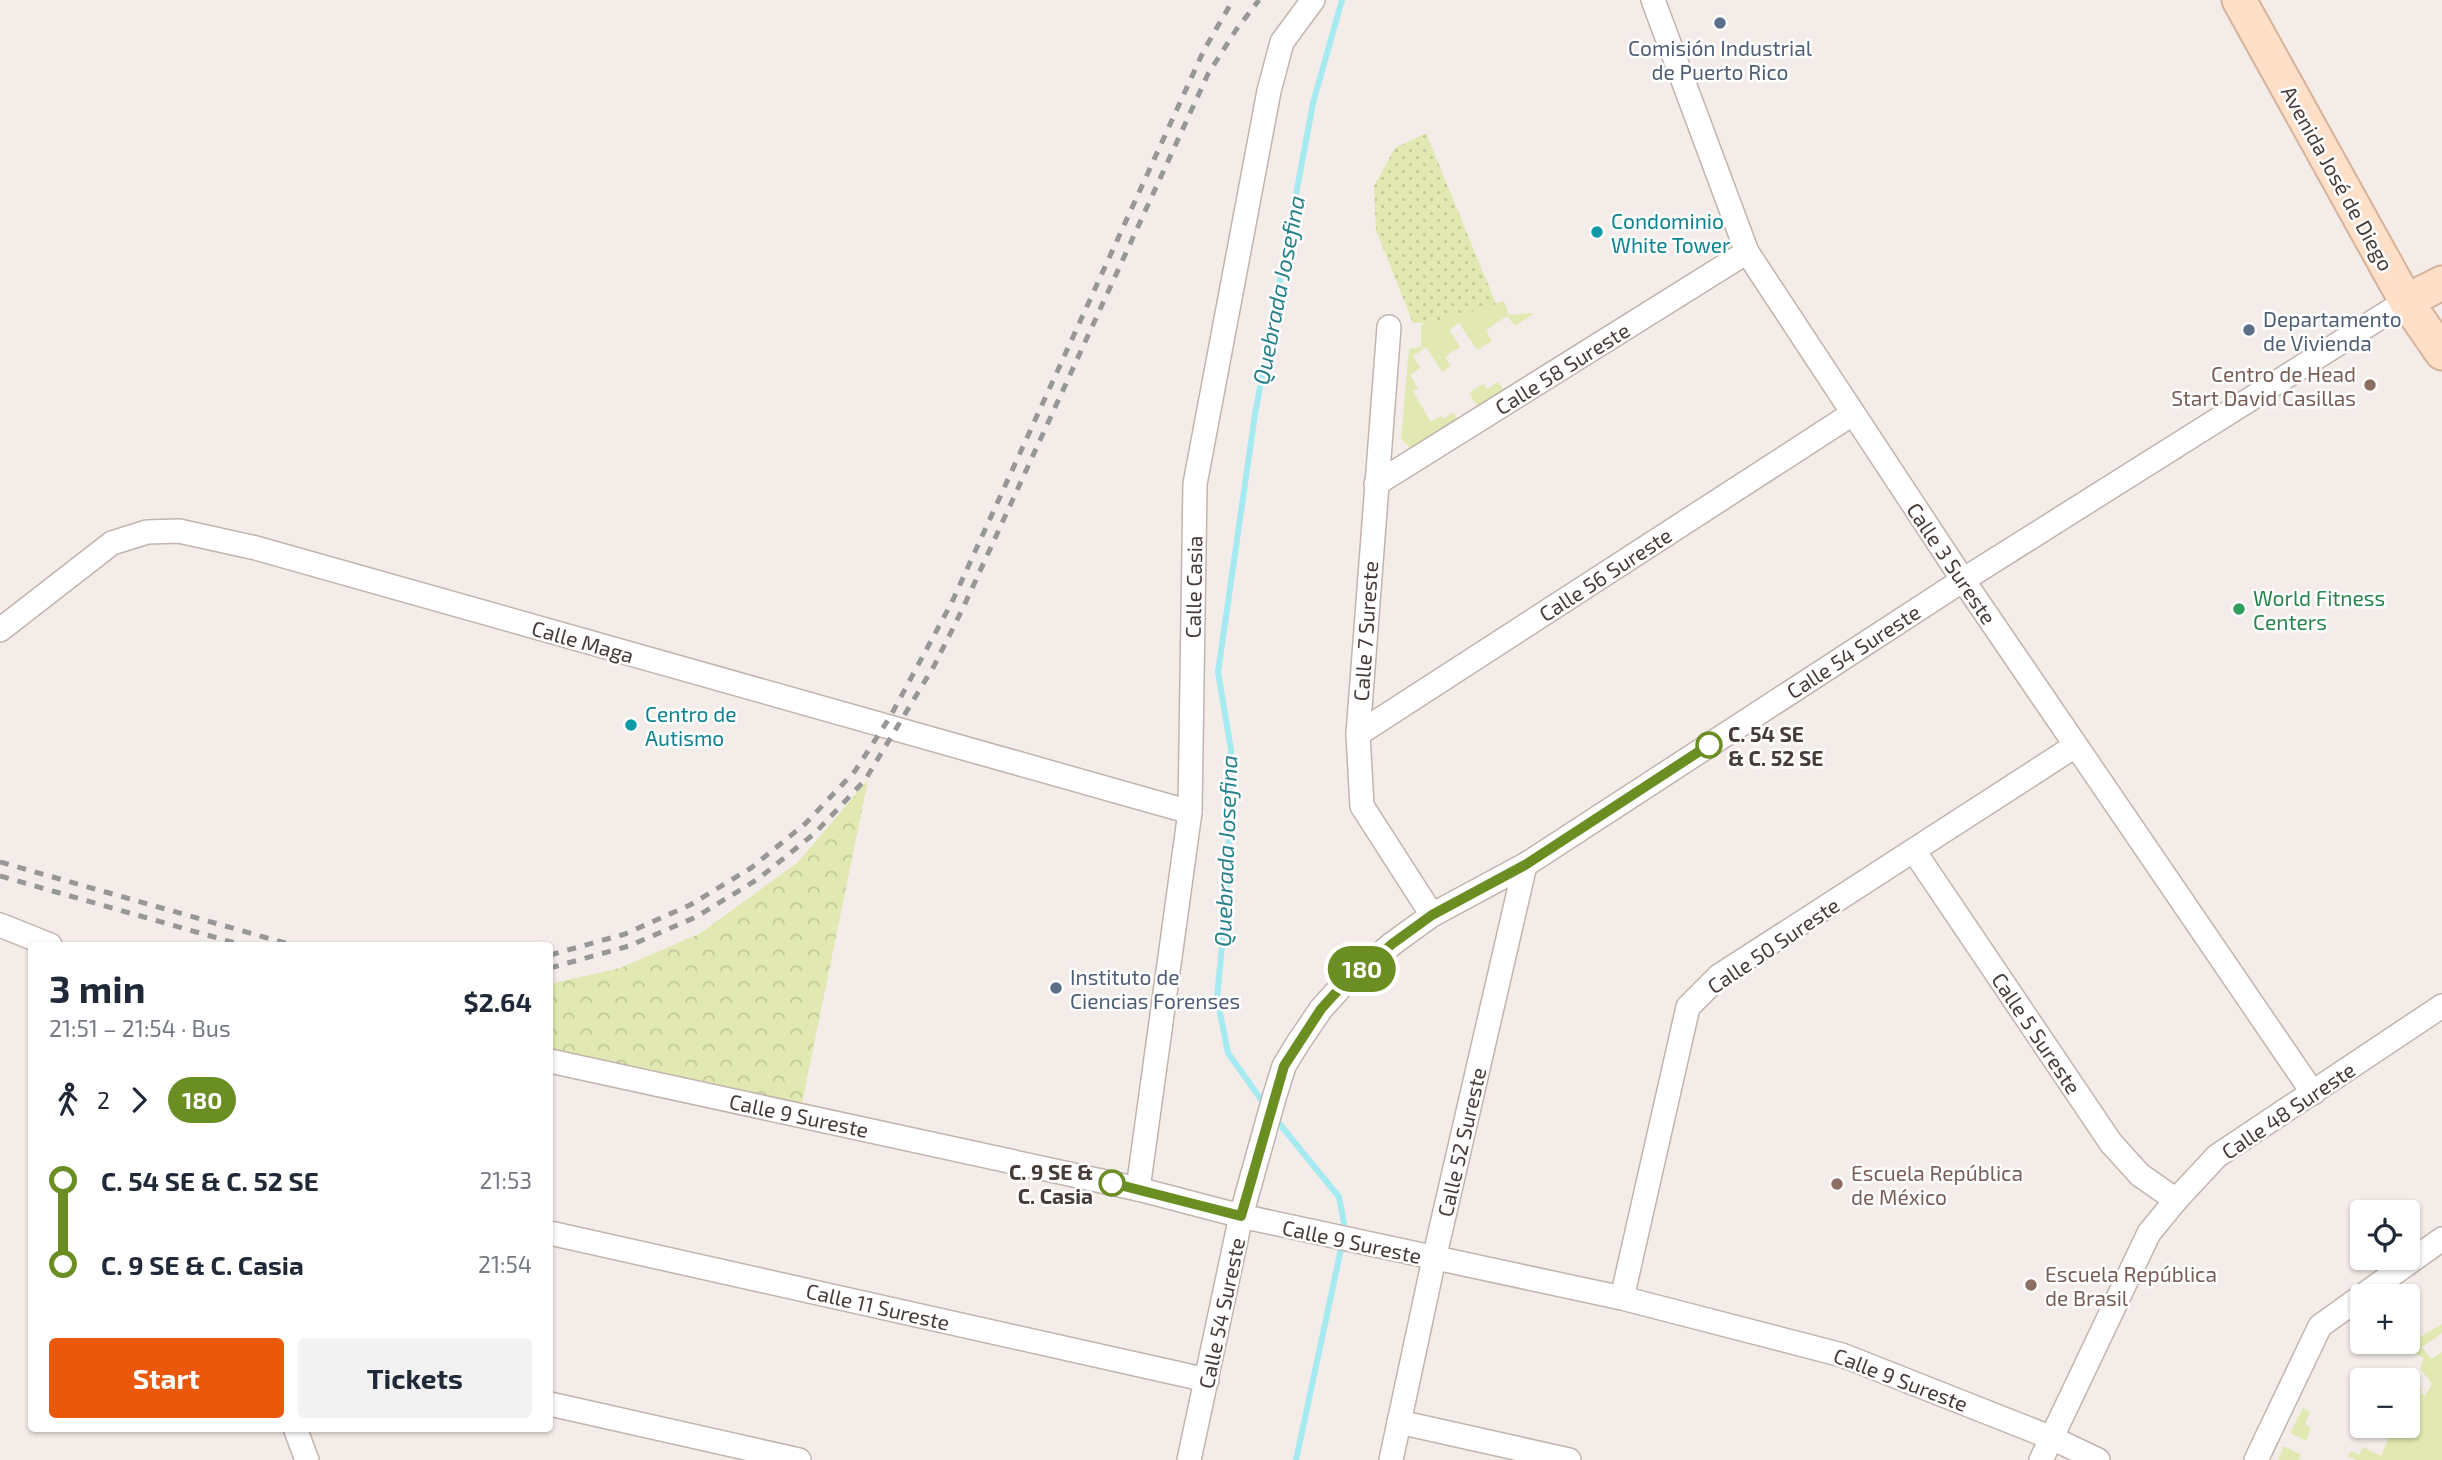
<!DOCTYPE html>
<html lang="en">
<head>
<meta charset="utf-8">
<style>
	:root { --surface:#fff; --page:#f2f2f3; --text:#1f2937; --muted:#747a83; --accent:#ea580c }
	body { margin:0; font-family:"Exo 2",sans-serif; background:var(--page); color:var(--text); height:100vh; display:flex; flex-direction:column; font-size:26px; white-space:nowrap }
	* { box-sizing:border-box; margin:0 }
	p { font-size:23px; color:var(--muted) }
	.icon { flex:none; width:38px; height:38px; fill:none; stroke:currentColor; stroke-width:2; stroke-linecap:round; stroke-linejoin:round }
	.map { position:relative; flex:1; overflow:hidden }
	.panel { position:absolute; left:28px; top:942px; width:525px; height:490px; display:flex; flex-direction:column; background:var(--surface); border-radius:7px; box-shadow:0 2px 5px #0004 }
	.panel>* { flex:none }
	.badge { padding:0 14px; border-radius:23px; font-size:24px; line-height:46px }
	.controls { position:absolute; left:2350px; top:1200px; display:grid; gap:14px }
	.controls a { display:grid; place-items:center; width:70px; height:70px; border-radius:7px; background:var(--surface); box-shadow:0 2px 5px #0004; font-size:35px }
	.map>.badge { position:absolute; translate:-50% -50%; box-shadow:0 0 0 4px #fff }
	.legs { display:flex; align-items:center; gap:10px; height:77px; padding:0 21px; font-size:23px }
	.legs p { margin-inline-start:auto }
	.head { display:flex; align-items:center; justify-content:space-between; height:119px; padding:0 21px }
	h1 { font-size:38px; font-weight:700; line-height:52px }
	.button { display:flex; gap:14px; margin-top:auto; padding:14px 21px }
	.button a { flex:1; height:80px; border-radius:7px; background:var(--accent); color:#fff; font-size:28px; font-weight:700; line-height:80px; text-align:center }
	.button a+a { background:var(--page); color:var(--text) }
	ul { padding:0 21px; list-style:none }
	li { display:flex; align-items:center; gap:24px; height:84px; font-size:26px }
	li i { display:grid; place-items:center; width:10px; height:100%; margin:0 9px; background:currentColor }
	li i::after { content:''; width:18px; height:18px; margin:-9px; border:5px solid; border-radius:50%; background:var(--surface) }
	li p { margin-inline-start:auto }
	li:first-child i { background:linear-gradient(#0000 50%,currentColor 0) }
	li:last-child i { background:linear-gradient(currentColor 50%,#0000 0) }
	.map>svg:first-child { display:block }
	.grass { fill:#e1e8b1 }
	.forest { fill:url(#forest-crowns) }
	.park { fill:url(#park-dots) }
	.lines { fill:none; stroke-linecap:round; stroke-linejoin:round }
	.stream { stroke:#a5eaf0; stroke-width:6 }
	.street-casing { stroke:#c2b4ad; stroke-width:26 }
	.secondary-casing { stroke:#d7b29a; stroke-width:37 }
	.street { stroke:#fff; stroke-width:23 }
	.secondary { stroke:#fedfc8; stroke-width:33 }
	.rail { stroke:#979797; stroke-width:5; stroke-dasharray:9 9; stroke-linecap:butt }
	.line-1-casing { stroke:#fff; stroke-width:16 }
	.line-1 { stroke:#6b8e23; stroke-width:10 }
	.service-dot { fill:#5c6f8a; stroke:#fff; stroke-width:2.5 }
	.culture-dot { fill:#0f9aa8; stroke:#fff; stroke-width:2.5 }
	.education-dot { fill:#8d6e63; stroke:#fff; stroke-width:2.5 }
	.leisure-dot { fill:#2e9e5b; stroke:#fff; stroke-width:2.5 }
	.stop-1-dot { fill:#fff; stroke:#6b8e23; stroke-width:3.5 }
	.labels { text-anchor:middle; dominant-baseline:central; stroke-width:5; stroke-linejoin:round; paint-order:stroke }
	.service-label { font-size:21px; fill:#4e5e75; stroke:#fff; text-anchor:start }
	.street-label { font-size:21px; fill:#473b37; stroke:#fff }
	.culture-label { font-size:21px; fill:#0d838f; stroke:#fff; text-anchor:start }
	.education-label { font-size:21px; fill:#785e54; stroke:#fff; text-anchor:start }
	.leisure-label { font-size:21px; fill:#27864d; stroke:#fff; text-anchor:start }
	.stop-label { font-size:21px; font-weight:bold; fill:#473b37; stroke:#fff; text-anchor:start }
	.water-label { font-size:23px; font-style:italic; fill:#28828b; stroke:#fff }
</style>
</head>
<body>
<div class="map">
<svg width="2442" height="1460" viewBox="0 0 2442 1460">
	<defs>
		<pattern id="forest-crowns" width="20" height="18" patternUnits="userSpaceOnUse" patternTransform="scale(1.75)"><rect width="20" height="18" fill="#e1e8b1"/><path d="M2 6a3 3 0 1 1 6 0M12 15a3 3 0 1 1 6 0" fill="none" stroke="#c2c899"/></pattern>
		<pattern id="park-dots" width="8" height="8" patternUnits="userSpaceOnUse" patternTransform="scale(1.75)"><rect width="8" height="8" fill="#e1e8b1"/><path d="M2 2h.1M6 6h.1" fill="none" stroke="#c2c899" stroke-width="1.8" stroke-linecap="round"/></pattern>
	</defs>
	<rect width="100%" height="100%" fill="#f4ece8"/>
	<!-- grass -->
	<g class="grass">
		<path d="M1504,301l5,14 26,-2 -20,13 -8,-10 -21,14 6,11 -15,9 -18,-27 -10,7 11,17 -15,10 6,9 -9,6 -16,-25 -13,9 7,12 -10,7 8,13 -5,4 18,30 10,-6 2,3 10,-7 5,8 -42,27h-7l-8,-8 8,-90 12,-2v-22z"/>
		<path d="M1498,382l6,9 -26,16 -9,-14 14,-9 4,5z"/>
		<path d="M2442,1324v9l-20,14 9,12 11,-7v108h-86l-8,-4 3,-5 8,4 4,-8 18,9 8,-20 -21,-10h40v-39l6,2 5,-2 3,2 -2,4 5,3 7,-12 -12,-16 4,-10 -31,-16h15v-14l9,11z"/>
		<path d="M2303,1408l7,4 -5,12 6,4 -5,13 -16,-8z"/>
		<path d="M2284,1446l17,9 -3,5h-20z"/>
	</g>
	<!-- forest -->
	<path class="forest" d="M868,780l-67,328 -251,-56v-68l70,-16 79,-34 98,-71z"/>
	<!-- park -->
	<path class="park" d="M1426,133l70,171 -63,19h-20l-37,-93 -2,-44 21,-38z"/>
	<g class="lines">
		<!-- stream -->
		<g class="stream">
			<path d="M1265,1105l-37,-52 -11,-55 11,-114 3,-134 -13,-78 37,-258 58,-311 29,-103"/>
			<path d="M1274,1117l65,80 5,26 -1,10"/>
			<path d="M1296,1460l46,-216"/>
		</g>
		<defs>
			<g id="street">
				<path d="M1653,0l94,252 216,328 350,513"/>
				<path d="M1389,327l-31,407 4,72 70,109"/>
				<path d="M1376,484l371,-232"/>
				<path d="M0,630l112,-87 35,-11 32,-1 77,17 934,264"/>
				<path d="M1358,734l494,-320"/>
				<path d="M1914,851l197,292 29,32 36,25"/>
				<path d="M0,925l50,20"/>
				<path d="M550,1061l588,128 103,27 381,82 220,57 210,83 46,22"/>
				<path d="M1138,1189l52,-377 5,-328 74,-393 13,-49 31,-42"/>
				<path d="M550,1233l657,147"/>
				<path d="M1622,1298l66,-291 31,-31 356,-230"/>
				<path d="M550,1404l249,56"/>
				<path d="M1399,1422l170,38"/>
				<path d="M295,1428l12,32"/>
				<path d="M1189,1460l52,-244 33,-118 10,-32 14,-23 23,-34 19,-21 52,-44 40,-29 93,-50 438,-285 443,-279"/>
				<path d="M1391,1460l43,-201 91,-394"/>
				<path d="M2041,1460l108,-227 27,-33 41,-44 225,-150"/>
				<path d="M2256,1460l64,-134 122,-87"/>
			</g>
			<g id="secondary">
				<path d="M2239,0l167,301 36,52"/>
				<path d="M2406,301l36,-18"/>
			</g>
		</defs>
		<!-- street casing -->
		<use href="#street" class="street-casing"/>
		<!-- secondary casing -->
		<use href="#secondary" class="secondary-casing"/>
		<!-- street -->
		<use href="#street" class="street"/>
		<!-- secondary -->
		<use href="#secondary" class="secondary"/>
		<!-- rail -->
		<g class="rail">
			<path d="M0,862l292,83"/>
			<path d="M0,876l242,69"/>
			<path d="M550,955l75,-21 65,-29 61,-37 55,-45 49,-52 35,-54 62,-115 252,-552 29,-50"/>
			<path d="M550,968l79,-22 67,-29 62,-38 57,-46 50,-53 69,-114 29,-58 245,-534 28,-44 23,-30"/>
		</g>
	</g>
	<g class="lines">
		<defs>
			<path id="line-1" d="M1112,1183l129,33 43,-150 37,-57 19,-21 52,-44 40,-29 93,-50 184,-120"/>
		</defs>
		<!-- line-1 casing -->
		<use href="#line-1" class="line-1-casing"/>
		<!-- line-1 -->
		<use href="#line-1" class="line-1"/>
	</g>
	<!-- markers -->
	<g class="service-dot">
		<circle cx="1720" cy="23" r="7"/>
		<circle cx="2249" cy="330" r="7"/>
		<circle cx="1056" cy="988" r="7"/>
	</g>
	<g class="culture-dot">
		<circle cx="1597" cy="232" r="7"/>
		<circle cx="631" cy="725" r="7"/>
	</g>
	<g class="education-dot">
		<circle cx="2370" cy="385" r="7"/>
		<circle cx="1837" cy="1184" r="7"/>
		<circle cx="2031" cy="1285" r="7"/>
	</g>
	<circle class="leisure-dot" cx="2239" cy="609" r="7"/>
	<g class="stop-1-dot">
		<circle cx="1709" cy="745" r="12"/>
		<circle cx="1112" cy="1183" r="12"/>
	</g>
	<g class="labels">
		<!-- service labels -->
		<g class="service-label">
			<text x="1720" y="47" text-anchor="middle">Comisión Industrial<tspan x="1720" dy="24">de Puerto Rico</tspan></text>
			<text x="2263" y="318">Departamento<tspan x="2263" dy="24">de Vivienda</tspan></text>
			<text x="1070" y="976">Instituto de<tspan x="1070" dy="24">Ciencias Forenses</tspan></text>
		</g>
		<!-- street labels -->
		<g class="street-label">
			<text transform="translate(2338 178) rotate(61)">Avenida José de Diego</text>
			<text transform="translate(1562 368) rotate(-32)">Calle 58 Sureste</text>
			<text transform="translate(1952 563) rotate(56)">Calle 3 Sureste</text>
			<text transform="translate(1605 574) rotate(-33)">Calle 56 Sureste</text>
			<text transform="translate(1193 587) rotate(-89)">Calle Casia</text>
			<text transform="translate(1365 631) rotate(-86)">Calle 7 Sureste</text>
			<text transform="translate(583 641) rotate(16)">Calle Maga</text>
			<text transform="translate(1853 651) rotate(-33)">Calle 54 Sureste</text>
			<text transform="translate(1773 945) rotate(-34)">Calle 50 Sureste</text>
			<text transform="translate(2037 1033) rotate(56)">Calle 5 Sureste</text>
			<text transform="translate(2288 1110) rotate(-34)">Calle 48 Sureste</text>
			<text transform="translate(799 1115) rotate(12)">Calle 9 Sureste</text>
			<text transform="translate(1461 1142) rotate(-77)">Calle 52 Sureste</text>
			<text transform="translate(1352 1241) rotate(12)">Calle 9 Sureste</text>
			<text transform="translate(878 1306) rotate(13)">Calle 11 Sureste</text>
			<text transform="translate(1221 1313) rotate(-78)">Calle 54 Sureste</text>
			<text transform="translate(1901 1379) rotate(21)">Calle 9 Sureste</text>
		</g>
		<!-- culture labels -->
		<g class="culture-label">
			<text x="1611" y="220">Condominio<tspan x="1611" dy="24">White Tower</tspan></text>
			<text x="645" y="713">Centro de<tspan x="645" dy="24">Autismo</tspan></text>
		</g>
		<!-- education labels -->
		<g class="education-label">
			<text x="2356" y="373" text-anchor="end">Centro de Head<tspan x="2356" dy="24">Start David Casillas</tspan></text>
			<text x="1851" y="1172">Escuela República<tspan x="1851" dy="24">de México</tspan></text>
			<text x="2045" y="1273">Escuela República<tspan x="2045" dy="24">de Brasil</tspan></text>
		</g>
		<!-- leisure labels -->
		<g class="leisure-label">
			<text x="2253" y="597">World Fitness<tspan x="2253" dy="24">Centers</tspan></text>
		</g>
		<!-- stop labels -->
		<g class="stop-label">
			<text x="1728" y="733">C. 54 SE<tspan x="1728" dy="24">&amp; C. 52 SE</tspan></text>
			<text x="1093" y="1171" text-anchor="end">C. 9 SE &amp;<tspan x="1093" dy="24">C. Casia</tspan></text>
		</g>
		<!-- water labels -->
		<g class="water-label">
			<text transform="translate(1278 290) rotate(-79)">Quebrada Josefina</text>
			<text transform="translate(1225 851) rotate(-88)">Quebrada Josefina</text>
		</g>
	</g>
</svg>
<div class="controls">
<a><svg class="icon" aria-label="locate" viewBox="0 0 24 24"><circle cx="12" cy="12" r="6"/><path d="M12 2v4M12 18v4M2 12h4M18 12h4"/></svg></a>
<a>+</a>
<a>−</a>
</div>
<b class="badge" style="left:1362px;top:969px;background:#6b8e23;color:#fff">180</b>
<section class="panel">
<div class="head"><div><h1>3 min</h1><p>21:51 – 21:54 · Bus</p></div><b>$2.64</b></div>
<div class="legs"><svg class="icon" aria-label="walk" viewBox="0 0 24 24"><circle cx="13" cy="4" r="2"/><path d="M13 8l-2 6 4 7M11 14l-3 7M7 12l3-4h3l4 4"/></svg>2<svg class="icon" aria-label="forward" viewBox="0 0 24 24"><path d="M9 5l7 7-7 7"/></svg><b class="badge" style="background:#6b8e23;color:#fff">180</b></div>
<ul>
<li><i style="color:#6b8e23"></i><b>C. 54 SE &amp; C. 52 SE</b><p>21:53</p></li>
<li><i style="color:#6b8e23"></i><b>C. 9 SE &amp; C. Casia</b><p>21:54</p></li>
</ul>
<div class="button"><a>Start</a><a>Tickets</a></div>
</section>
</div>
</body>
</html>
